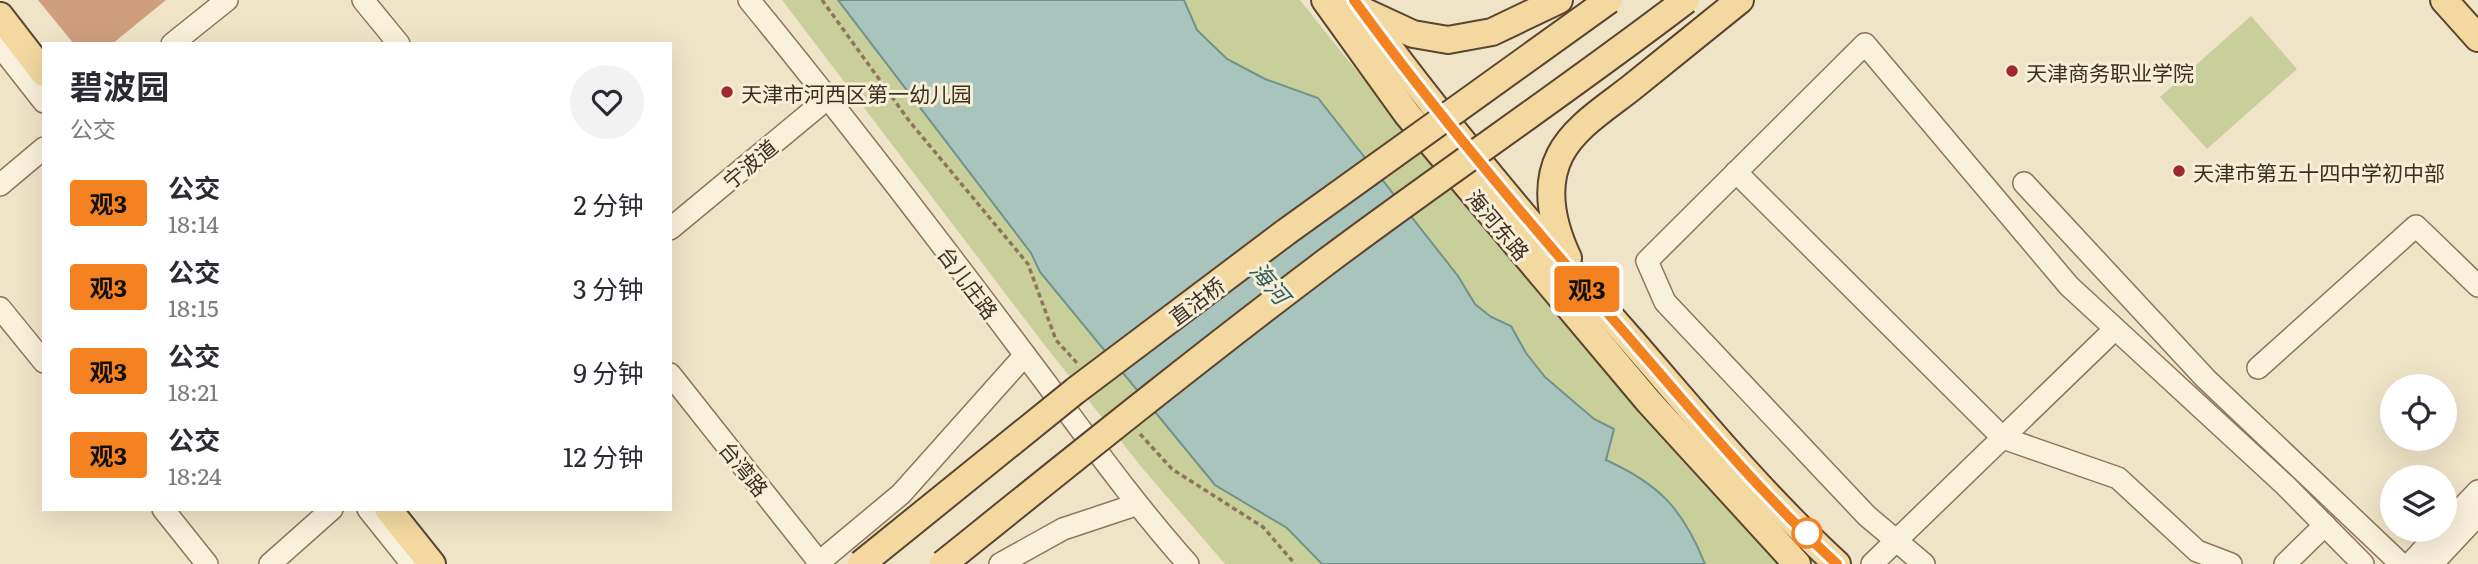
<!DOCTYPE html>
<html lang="zh">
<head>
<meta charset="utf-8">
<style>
	:root { --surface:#fff; --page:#f2f2f3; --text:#2b2b33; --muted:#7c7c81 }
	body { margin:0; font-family:Literata,"Noto Sans SC",serif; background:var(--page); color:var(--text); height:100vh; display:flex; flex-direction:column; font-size:26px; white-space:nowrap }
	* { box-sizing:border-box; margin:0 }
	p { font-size:23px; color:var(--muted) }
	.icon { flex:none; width:38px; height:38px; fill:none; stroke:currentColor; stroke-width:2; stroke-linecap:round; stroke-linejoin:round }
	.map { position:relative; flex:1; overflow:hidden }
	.sheet { position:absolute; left:42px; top:42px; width:630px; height:469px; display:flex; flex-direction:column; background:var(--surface); border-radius:0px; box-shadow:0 7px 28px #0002 }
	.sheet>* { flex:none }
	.badge { padding:0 14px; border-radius:5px; font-size:24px; line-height:46px }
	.fabs { position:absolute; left:2380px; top:374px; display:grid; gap:14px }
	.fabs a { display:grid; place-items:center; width:77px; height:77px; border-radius:50%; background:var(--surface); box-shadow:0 7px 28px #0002; font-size:35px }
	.map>.badge { position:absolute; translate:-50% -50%; box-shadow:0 0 0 4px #fff }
	.round { display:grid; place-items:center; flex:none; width:74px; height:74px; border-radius:37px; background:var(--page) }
	.summary { display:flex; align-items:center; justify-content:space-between; height:119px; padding:0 28px }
	h1 { font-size:33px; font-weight:700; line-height:52px }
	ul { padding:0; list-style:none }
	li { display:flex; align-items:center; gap:21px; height:84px; padding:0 28px }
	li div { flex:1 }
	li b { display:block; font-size:26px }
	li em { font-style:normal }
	li .badge { min-width:77px; font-weight:700; text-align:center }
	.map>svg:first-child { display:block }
	.green { fill:#c9cf9b }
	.water { fill:#a9c4bc; stroke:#6f938a; stroke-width:2 }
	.building { fill:#cf9f7d }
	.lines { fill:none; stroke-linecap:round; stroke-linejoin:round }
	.minor-casing { stroke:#8d765c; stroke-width:24 }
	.major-casing { stroke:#5b4430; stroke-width:30 }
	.path { stroke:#8d765c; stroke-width:3.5; stroke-dasharray:5 3.5; stroke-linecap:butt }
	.minor { stroke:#faf1dc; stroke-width:21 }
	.major { stroke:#f3d9a0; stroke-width:26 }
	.major-bridge-casing { stroke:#5b4430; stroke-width:30; stroke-linecap:butt }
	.major-bridge { stroke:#f3d9a0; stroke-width:26 }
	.line-casing { stroke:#fff; stroke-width:16 }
	.line { stroke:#f58220; stroke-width:10 }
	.poi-dot { fill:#9e2a2b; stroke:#f7eed8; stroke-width:2.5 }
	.stop-dot { fill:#fff; stroke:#f58220; stroke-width:3.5 }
	.labels { text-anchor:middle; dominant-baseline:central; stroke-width:6; stroke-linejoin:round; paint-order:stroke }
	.poi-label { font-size:21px; fill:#3d2e20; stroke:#f7eed8; text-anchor:start }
	.street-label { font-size:21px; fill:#3d2e20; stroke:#f7eed8 }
	.water-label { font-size:23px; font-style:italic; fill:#2f5d5a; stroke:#f7eed8 }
</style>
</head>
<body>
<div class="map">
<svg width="2478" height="564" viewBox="0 0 2478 564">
	<rect width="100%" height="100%" fill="#f0e4c8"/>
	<!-- green -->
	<g class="green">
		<path d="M782,0h518c153,193 311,382 478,564h-553l-82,-95 -100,-126z"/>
		<path d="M2251,16l46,53 -90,80 -47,-52z"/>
	</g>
	<!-- water -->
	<path class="water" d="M838,0h346l13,30 30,29 38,20 53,19 140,178 17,28 16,13 20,9 15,27 19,24 49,42 20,10 -8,31c53,24 77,49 99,104h-383l-35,-36 -72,-43 -175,-213 -9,-19z"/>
	<!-- building -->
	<path class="building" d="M38,0h128l-54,44h-38z"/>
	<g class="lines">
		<defs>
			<g id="minor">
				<path d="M363,0l36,44"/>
				<path d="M749,0c95,116 186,235 276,355 54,71 104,143 163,209"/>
				<path d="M172,44l55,-44"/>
				<path d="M0,46l44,56"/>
				<path d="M1736,172l267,266 115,40 79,73 34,13"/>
				<path d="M2024,183l182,196 195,185"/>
				<path d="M0,185l44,-37"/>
				<path d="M670,229l158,-131"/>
				<path d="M0,308l44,54"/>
				<path d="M2258,368l158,-142 62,60"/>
				<path d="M670,374l149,188"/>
				<path d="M163,509l44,55"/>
				<path d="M368,509l44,55"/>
				<path d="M2445,526l33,-35"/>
				<path d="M270,564l62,-55"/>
				<path d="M817,564l84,-70 124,-139"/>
				<path d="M1000,564l63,-35 72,-24"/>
				<path d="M1872,564l243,-235"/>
				<path d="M1924,564l-57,-48 -202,-214 -18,-41 218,-217 204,242 216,199 78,79"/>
				<path d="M2285,564l40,-39"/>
				<path d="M2410,564l31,-34"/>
				<path d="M2432,564l46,-49"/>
			</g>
			<g id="major">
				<path d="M1325,0l82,114 242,288 148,162"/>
				<path d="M1354,0c86,119 181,231 278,341 66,76 131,155 205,223"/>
				<path d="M2444,0l34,38"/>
				<path d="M1361,10l52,24 35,6 44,-8 67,-32"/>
				<path d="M0,16l44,57"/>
				<path d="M1568,258c-15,-32 -25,-69 -8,-103 14,-28 47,-48 71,-67 36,-29 73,-59 109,-88"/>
				<path d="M388,509l44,55"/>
			</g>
		</defs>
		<!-- minor casing -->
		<use href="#minor" class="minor-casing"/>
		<!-- major casing -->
		<use href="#major" class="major-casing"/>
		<!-- path -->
		<g class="path">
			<path d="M822,0l88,122 118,142 28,76 21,23"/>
			<path d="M1140,434l32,35 91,58 32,37"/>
		</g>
		<!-- minor -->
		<use href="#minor" class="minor"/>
		<!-- major -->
		<use href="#major" class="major"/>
		<defs>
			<g id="major-bridge">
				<path d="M861,564l214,-173 211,-159 323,-232"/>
				<path d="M943,564c127,-102 253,-204 383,-302 119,-89 242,-172 360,-262"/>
			</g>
		</defs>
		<!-- major-bridge casing -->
		<use href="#major-bridge" class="major-bridge-casing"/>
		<!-- major-bridge -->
		<use href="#major-bridge" class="major-bridge"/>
	</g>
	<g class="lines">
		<defs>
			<path id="line" d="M1354,0c84,116 177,225 271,333 68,79 136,161 212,231"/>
		</defs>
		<!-- line casing -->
		<use href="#line" class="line-casing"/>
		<!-- line -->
		<use href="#line" class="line"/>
	</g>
	<!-- markers -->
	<g class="poi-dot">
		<circle cx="2012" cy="71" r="7"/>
		<circle cx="727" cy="92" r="7"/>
		<circle cx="2179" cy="171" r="7"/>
	</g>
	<circle class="stop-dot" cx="1807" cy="533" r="14"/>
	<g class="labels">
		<!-- poi labels -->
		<g class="poi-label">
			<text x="2026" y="71">天津商务职业学院</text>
			<text x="741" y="92">天津市河西区第一幼儿园</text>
			<text x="2193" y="171">天津市第五十四中学初中部</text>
		</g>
		<!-- street labels -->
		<g class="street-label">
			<text transform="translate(749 163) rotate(-40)">宁波道</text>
			<text transform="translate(1499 224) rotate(50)">海河东路</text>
			<text transform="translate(969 282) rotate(53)">台儿庄路</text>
			<text transform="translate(1196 300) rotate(-37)">直沽桥</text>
			<text transform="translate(745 468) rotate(51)">台湾路</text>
		</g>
		<!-- water labels -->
		<g class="water-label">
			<text transform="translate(1271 282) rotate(50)">海河</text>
		</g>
	</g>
</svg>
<div class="fabs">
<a><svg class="icon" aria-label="locate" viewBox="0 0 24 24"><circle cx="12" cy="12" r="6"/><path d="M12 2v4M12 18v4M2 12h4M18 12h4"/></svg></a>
<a><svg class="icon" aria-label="layers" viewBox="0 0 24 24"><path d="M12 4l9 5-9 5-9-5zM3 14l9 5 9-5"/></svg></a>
</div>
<b class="badge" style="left:1587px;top:289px;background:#f58220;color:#111">观3</b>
<section class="sheet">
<div class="summary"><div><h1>碧波园</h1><p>公交</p></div><a class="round"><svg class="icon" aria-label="heart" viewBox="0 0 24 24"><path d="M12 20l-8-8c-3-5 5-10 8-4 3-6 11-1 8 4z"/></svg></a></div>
<ul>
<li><span class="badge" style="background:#f58220;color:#111">观3</span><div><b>公交</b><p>18:14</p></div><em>2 分钟</em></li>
<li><span class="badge" style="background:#f58220;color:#111">观3</span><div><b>公交</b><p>18:15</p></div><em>3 分钟</em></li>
<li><span class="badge" style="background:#f58220;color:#111">观3</span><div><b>公交</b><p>18:21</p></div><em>9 分钟</em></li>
<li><span class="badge" style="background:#f58220;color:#111">观3</span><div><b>公交</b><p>18:24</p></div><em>12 分钟</em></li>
</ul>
</section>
</div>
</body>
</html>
